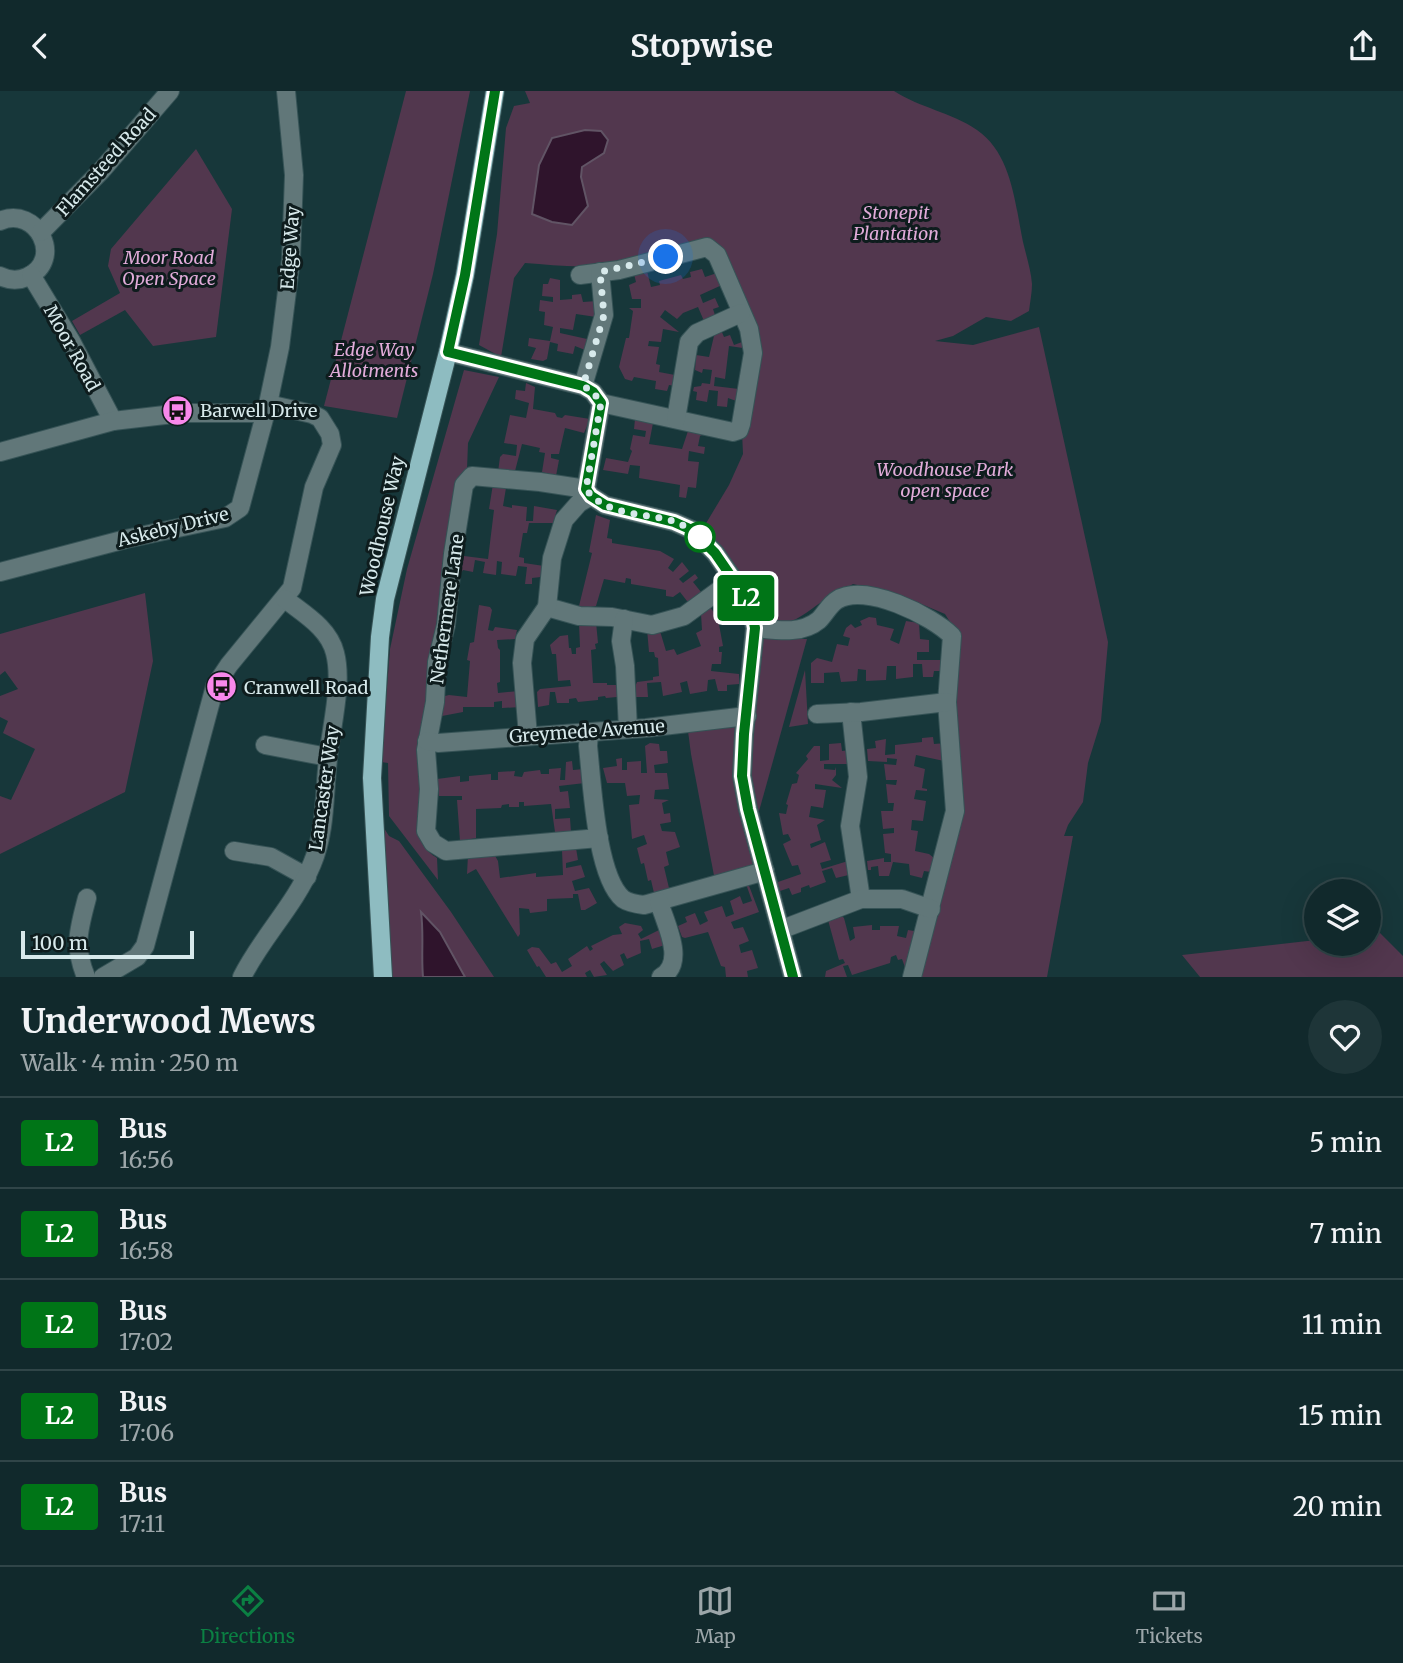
<!DOCTYPE html>
<html lang="en">
<head>
<meta charset="utf-8">
<style>
	:root { --surface:#11292c; --page:#1e3538; --text:#f1f3f6; --muted:#9ca6a9; --line:#304548; --accent:#0b8043 }
	body { margin:0; font-family:Merriweather,serif; background:var(--page); color:var(--text); height:100vh; display:flex; flex-direction:column; font-size:26px; white-space:nowrap }
	* { box-sizing:border-box; margin:0 }
	p { font-size:23px; color:var(--muted) }
	.icon { flex:none; width:38px; height:38px; fill:none; stroke:currentColor; stroke-width:2; stroke-linecap:round; stroke-linejoin:round }
	.map { position:relative; height:886px; overflow:hidden }
	.details { display:flex; flex-direction:column; background:var(--surface); flex:1 }
	.details>* { flex:none }
	.badge { padding:0 14px; border-radius:5px; font-size:24px; line-height:46px }
	.fabs { position:absolute; left:1304px; top:788px; display:grid; gap:14px }
	.fabs a { display:grid; place-items:center; width:77px; height:77px; border-radius:50%; background:var(--surface); box-shadow:0 7px 28px #0002,0 0 0 2px var(--line); font-size:35px }
	.scale { position:absolute; left:21px; bottom:18px; width:173px; box-sizing:border-box; padding-left:7px; border:4px solid #d7e9eb; border-top:0; font-size:19px; line-height:24px; white-space:nowrap; color:#d7e9eb; -webkit-text-stroke:5px #0e1c1d; paint-order:stroke }
	.you { position:absolute; width:35px; height:35px; margin:-18px; border:5px solid #fff; border-radius:50%; background:#1a73e8; box-shadow:0 0 0 10px #1a73e833 }
	.map>.badge { position:absolute; translate:-50% -50%; box-shadow:0 0 0 4px #fff }
	.round { display:grid; place-items:center; flex:none; width:74px; height:74px; border-radius:37px; background:var(--page) }
	.headline { display:flex; align-items:center; justify-content:space-between; height:119px; padding:0 21px }
	h1 { font-size:33px; font-weight:700; line-height:52px }
	ul { padding:0; list-style:none }
	li { display:flex; align-items:center; gap:21px; height:91px; padding:0 21px; border-top:2px solid var(--line) }
	li div { flex:1 }
	li b { display:block; font-size:26px }
	li em { font-style:normal }
	li .badge { min-width:77px; font-weight:700; text-align:center }
	header { display:flex; justify-content:space-between; align-items:center; height:91px; padding:0 21px; background:var(--surface); font-size:32px; font-weight:700 }
	.menu { display:flex; justify-content:space-around; align-items:center; height:98px; border-top:2px solid var(--line); background:var(--surface); font-size:19px; color:var(--muted) }
	.menu a { display:grid; justify-items:center; gap:4px }
	.menu .active { color:var(--accent) }
	.map>svg:first-child { display:block }
	.green { fill:#52374e }
	.water { fill:#2f142c; stroke:#615465; stroke-width:2 }
	.lines { fill:none; stroke-linecap:round; stroke-linejoin:round }
	.minor-casing { stroke:#365356; stroke-width:20 }
	.major-casing { stroke:#365356; stroke-width:20 }
	.minor { stroke:#617779; stroke-width:18 }
	.major { stroke:#8ebcc1; stroke-width:18 }
	.line-casing { stroke:#fff; stroke-width:16 }
	.line { stroke:#007517; stroke-width:10 }
	.walk { stroke:#d7e9eb; stroke-width:7; stroke-dasharray:0 12.6 }
	.stop-dot { fill:#fff; stroke:#007517; stroke-width:3.5 }
	.labels { text-anchor:middle; dominant-baseline:central; stroke-width:6; stroke-linejoin:round; paint-order:stroke }
	.street-label { font-size:18px; fill:#d7e9eb; stroke:#0e1c1d }
	.park-label { font-size:18px; font-style:italic; fill:#e1abd9; stroke:#0e1c1d }
	.poi-label { font-size:18px; fill:#d7e9eb; stroke:#0e1c1d; text-anchor:start }
</style>
</head>
<body>
<header><svg class="icon" aria-label="back" viewBox="0 0 24 24"><path d="M15 5l-7 7 7 7"/></svg>Stopwise<svg class="icon" aria-label="share" viewBox="0 0 24 24"><path d="M12 15V3M7 8l5-5 5 5M5 13v7h14v-7"/></svg></header>
<div class="map">
<svg width="1403" height="886" viewBox="0 0 1403 886">
	<rect width="100%" height="100%" fill="#17373a"/>
	<!-- green -->
	<g class="green">
		<path d="M406,0h64l-37,183 -36,144 -73,-12z"/>
		<path d="M525,0h369c26,17 57,21 83,39 35,24 38,74 46,112 3,13 8,28 9,42 0,9 -2,18 -3,27l-18,10 -25,-4 -33,19 -18,5 38,4 66,-18 69,315 -7,79 -13,42 -5,39 -15,23 -4,11h9l-26,141h-129l19,-69 7,-18 5,-35 4,-153 5,-67 -13,-21 -45,-19 -47,-11c-10,6 -20,11 -30,17 -24,16 -41,36 -67,8l-54,-79 27,-45 14,-31 -1,-22 17,-65 -47,-127c-34,1 -66,17 -100,24 -28,5 -59,1 -87,-1l-11,15 -13,79 -22,-12 18,-111 9,-106 8,-22 16,-3z"/>
		<path d="M196,58l36,60 -16,128 -63,9 -28,-36 -45,25 -8,-14 48,-28 -12,-27 3,-17z"/>
		<path d="M702,178l3,8 15,-5 2,13 -22,10 3,8 12,-5 4,9 -6,2 3,9 -12,3 -6,-14 -15,6 -6,6 -12,-9 -5,7 19,15 -16,-3 -2,13 -12,-1 -1,5 11,1 -3,17 4,1 -1,7 16,3v11l-6,-1 -2,6 -12,-2 1,-8 -22,-4 -2,4 -7,-2 -6,-12 7,-29h3l4,-27 -4,-3h12v-9h-9l-3,-14 7,-3 -2,-8 13,-3 4,16 9,-2 -1,-4 22,-6 2,4 8,-2 -1,-5z"/>
		<path d="M550,187l10,2v20l12,-1v-4l9,-1 2,8 14,-1 -1,16 -20,-3 -3,16 -13,-2v5l27,6 -2,11 -10,-4 -2,8 -16,-3 1,-7 -8,-2 -3,17 -4,2 -12,-2 5,-11 -8,-2 1,-8 21,3 3,-14 -9,-2 1,-13 -6,-1 1,-11 13,2v-5l-11,-1 1,-12h5z"/>
		<path d="M721,239l3,7 6,-2 4,10 8,-3 1,6 -14,-2 -4,33 -10,-2 -1,9 25,3v13l-11,-4 -1,9 -10,-1 1,-15 -9,-1 -2,12 -11,-2 1,-8 -4,-1 1,-4 7,-1 1,-3 8,1 2,-14 -9,-1 -1,4 -7,-3 1,-15 13,2 5,-21z"/>
		<path d="M464,279l35,7 -31,66 -1,27 -9,9 -16,129 -4,4 -19,195c10,19 -9,35 18,51l1,22 -49,-64 -1,-53 -7,-1 9,-113 17,-80z"/>
		<path d="M526,292l9,4 -2,22 22,4 2,4 5,1 3,-3 25,4 -6,14 -19,-5 -6,26h-8v4l8,2 -3,16 -14,-4 3,-19 -6,-1 1,-4 -18,-4 -7,27 -17,1 2,-15 3,-3 13,2 1,-11 -13,-2 6,-28 16,3 3,-15 -14,-4 1,-9 9,1z"/>
		<path d="M635,328l18,4 -4,21 33,5 6,-18 16,3 -4,2 -2,10 7,1 -1,7 -15,-3 -1,10 11,1 -3,26 -8,-1 -2,11 -7,-1 1,-12 -41,-7 1,-12 -10,-1 -2,9 -25,-4 3,-12 22,4 4,-11 -2,-2 3,-14 12,2 1,-6 -12,-2z"/>
		<path d="M493,393l13,4 -3,18 9,2v-3l15,2 -1,14h7l1,-15 23,4 -4,13h-24l-2,10h-4l-4,24 5,1v5l20,3 -2,14 -1,-3 -9,1v6h-7l2,-17 -9,-1 -2,10 -15,-2 1,-12 -5,-1 -1,14 -13,-2 2,-11 -10,-2 -2,12 -10,-2 -2,3 3,-17 24,3 6,-49 -5,-1z"/>
		<path d="M596,424l14,5 -3,18 5,1v4l48,8 14,8 -6,9 5,4 9,-10 7,9 -10,8 4,4 12,-9 3,4 -5,4 8,10 -11,9h-3l-7,-9 -7,5 -7,-1v-6l-35,-6v-5l-5,-1 -1,5 -21,-4 -8,27 -11,2 -6,-2 13,-53 -3,-1z"/>
		<path d="M145,502l8,68 -28,131 -125,62v-58l11,4 24,-51 -32,-16 5,-12 -8,-4v-21l18,-7 -13,-18 -5,4v-41z"/>
		<path d="M479,514l11,2 2,3 -4,20 5,1 2,-4 22,3 -2,9 -18,1 1,8 2,2v32l-3,1 1,10 21,-2 3,16 -20,1v-7l-8,1v5h-31v5l-21,4 3,-20 4,-1 18,2 3,-36 -3,-1 3,-17 4,-1z"/>
		<path d="M709,515l7,9 5,-3 4,6 -7,1 5,27 -4,1v5h3l-1,12h-9l-1,7 28,3v10l-12,1v6h-9l-3,-12 -7,1 -1,11 -17,3 -3,-13 -7,2 2,9 -19,4 -2,-14 -14,1 1,14h-12l-1,-10 2,-5 16,-2v-3l6,-1 -1,-18 -3,-1 -1,-5h-5l-2,-23 13,2 6,20 8,-2 3,6 24,-9 -5,-13 6,-3 -1,-16z"/>
		<path d="M869,526l7,1 1,7 17,4 -4,11 9,4 7,-23 13,2 1,16 9,1v12h-12v8h25l5,11h-13l-1,6h-10l-1,-13h-9v13l-17,2v-13h-9l-1,14 -20,1v-11l-8,-1 -1,12 -16,1 -2,-10 -15,1v10h-13v-20l6,-5 15,4 5,-18 11,2 2,-8 -7,-2 3,-8 5,-4 4,4 7,-3 -2,-4z"/>
		<path d="M596,531l2,21 -3,1 1,5 -5,1 2,33h14v2h11l2,15h-3v-3l-11,1 -1,-2 -7,1v3l-20,2 -2,-4 -7,1v4h-12l-2,-11h-5l-1,13 -11,2 -1,-15 3,-3 31,-3 -1,-6 -12,1 -2,-27h-4l-2,-9 10,-9 8,-1 1,13h2l1,6h4v-6l4,-1 -1,-24z"/>
		<path d="M761,548h46l-51,183 -8,-50z"/>
		<path d="M805,579l3,54 -19,3z"/>
		<path d="M742,632l17,144 -44,14 -24,-127 -3,-23z"/>
		<path d="M933,646l1,7 12,-1 -2,18 -28,-6 -2,11 11,3 -3,19 5,1v2l-11,-1 -2,9 12,2 -3,20 -11,-1 -1,10 7,1 -3,20 14,3 5,4 -3,14 -7,-1 -2,7 -12,-3 -1,-11 -16,-2 -4,14h-10l-1,-10 -7,1v3h-3l-1,-9 17,-3v4h7v-8l-6,-1 -2,-19 11,-1v-5l-11,1 -2,-18h12l1,-8h-6l-2,-19 10,1 1,-5h-11l-2,-16 12,1 1,-6 -10,-1v4l-19,-1 -1,-12 9,-1 -1,-7 11,-2 -1,16 10,-1v-9l27,-3v-4z"/>
		<path d="M650,652l9,1 1,7h7l1,12 -14,2 1,8h12l2,16 -14,1 -1,9 15,1 -7,3 2,11 6,-1 1,9 -11,2 2,7 13,1 5,15 -14,5 3,13 -5,2 5,21 -15,5 -3,-13 -3,1 -4,-18 -3,1 -4,-16 10,-4 -3,-9 -12,4 -3,-34 10,-1 1,-9 -13,1 -2,-13h-18l-4,-15 14,-2 -1,-7 6,-1v12h5v-8l14,-1v12h6l-2,-27z"/>
		<path d="M841,652l1,8 8,-1 -2,14h-24v5l11,1 1,-3v8l-4,5 10,8 -27,-4v5l11,1 -3,18 -12,-2 -2,11 16,3 -8,5 4,15 -11,4 1,4 14,-6 6,18 -11,3 2,6 26,-8 5,13 -17,4 -4,-10 -10,3 4,11 -16,6 -1,-3 -8,3v4l-9,3 -3,-7 -9,3 -3,-6 1,-3 23,-8 -3,-9 -6,1 -9,-22 8,-4 -3,-6 -5,1 -4,-22 7,1 2,-9 -2,-1 6,-20 5,-1 2,-8 -3,-2 12,-14 -2,-3 8,-10h6v15l9,-1v-16z"/>
		<path d="M572,670l1,9 11,-1 1,14 -26,3 1,6 8,-1 2,17 -15,1v10l15,-1 1,14h-16l-4,-28 -27,2v-4h-5v5h-10v-3l-7,1 -1,3 -25,1v29l-16,3 -3,-41h5v-4h-23l-2,-17 23,-3v6l9,-1v-5l22,-2v6h7v-8l17,-1 -1,5 8,1 2,-5 16,-2 1,4h8v-5l12,-1 -1,12h5l1,-18z"/>
		<path d="M382,734l7,11 10,5 52,71 43,65h-103z"/>
		<path d="M576,757l2,12 -12,3v5l15,-3 4,12 -13,4 3,10 14,-3 8,15 -12,7h-4l-3,-16h-5v4l-26,1v12l-17,2 -1,-4 -10,-1 1,26 -2,3 -42,-68 -9,5 1,-19 26,-1 4,7 2,17 36,-5v4l27,-2 -1,-25z"/>
		<path d="M748,792l11,29 -28,10 3,7 9,-2 6,14 -10,4 2,8 11,-3 6,18 -11,3 1,6h-22l-1,-10 -4,-1 -13,-34 -23,6 -3,-1 -4,-11 9,-4 -2,-5 10,-4 5,12 8,-4 -4,-9 18,-6 4,11 8,-3 -4,-13 10,-5 3,8 9,-3 -6,-17z"/>
		<path d="M841,824l3,3 6,23 5,-3 -2,-11 19,-2v5h8v-4h19l-2,10 9,2 2,-8 12,2 -14,38 -4,-11 -4,1 -2,-5 -5,2 -1,6 -38,12 -4,-10 -5,1 4,11h-22l1,-6 19,-8 -2,-4 -4,1 -11,-40z"/>
		<path d="M625,832l16,3 2,4 -5,4 3,5 18,-9 6,15 -13,4 -3,-10 -9,2 1,12 -14,6 -3,-6 -4,2 4,10 -11,6 -9,-10 -4,3 7,11 -13,2 -4,-7 -5,3 2,4h-41l-7,-11 -2,1 -10,-17 5,-3 7,1 12,16 5,-2 6,10 10,-6 -4,-7 19,-13 3,5 3,-2 -2,-3 22,-11 9,-1 -3,-7z"/>
		<path d="M1380,842l23,23v21h-203l-18,-22 134,-15v3h52l1,-9z"/>
	</g>
	<!-- water -->
	<g class="water">
		<path d="M585,39l16,1 7,9 -4,13 -22,14 -1,10 7,29 -16,19 -20,-3 -20,-8 7,-49 13,-27z"/>
		<path d="M421,821l19,20 25,45h-42c-2,-22 1,-43 -2,-65z"/>
	</g>
	<g class="lines">
		<defs>
			<g id="minor">
				<path d="M0,130c37,-16 65,39 27,56 -9,4 -19,3 -27,-1"/>
				<path d="M41,141l60,-61 69,-80"/>
				<path d="M31,184l40,66 42,80"/>
				<path d="M580,184l39,-5 88,-23 10,8 32,74 4,24 -12,71 -2,6 -6,2 -132,-29"/>
				<path d="M448,261l135,34 10,6 8,11 -15,86 5,7 14,9 69,17 18,8 23,23 31,45 6,15 3,15 -11,106 -2,42 6,33 45,168"/>
				<path d="M583,295l21,-71 -4,-43"/>
				<path d="M676,328l13,-77 8,-9 44,-20"/>
				<path d="M0,361l113,-31 69,-8h84"/>
				<path d="M586,398l-46,-7 -68,-6 -8,9 -11,69 -7,71 -9,37 -2,40 -9,48 3,39 -3,42 7,12 13,8 153,-13"/>
				<path d="M0,481l126,-33 99,-21 15,-10 28,-104 12,-57 11,-88 3,-84 -8,-84"/>
				<path d="M547,516l32,9 33,1 40,8 32,-9 49,-36"/>
				<path d="M624,528l-3,22 4,25 3,63"/>
				<path d="M755,537c21,2 46,7 64,-8 6,-6 11,-16 18,-20 28,-18 95,16 115,36l-5,66 8,109 -43,166"/>
				<path d="M851,621l7,65 -8,49 11,73"/>
				<path d="M817,623l44,-2 86,-10"/>
				<path d="M589,642l-1,13c4,36 8,130 35,153 6,4 13,5 21,6l121,-34"/>
				<path d="M528,645l-6,-73 3,-24 22,-32 5,-49 12,-38 15,-17 12,-7"/>
				<path d="M427,650l11,2 208,-15 101,-12"/>
				<path d="M265,654l63,12"/>
				<path d="M234,760l37,6 36,20"/>
				<path d="M659,811c6,21 28,61 2,75"/>
				<path d="M780,839l81,-31h41l29,10"/>
				<path d="M86,886c-13,-32 -7,-48 1,-79"/>
				<path d="M103,886l34,-20 8,-11 70,-260 14,-21 63,-77 22,-101 18,-42 -2,-11 -10,-16 -8,-4 -44,-10"/>
				<path d="M242,886c20,-40 53,-72 70,-113 14,-33 12,-70 16,-105 3,-32 15,-75 7,-106 -6,-25 -31,-39 -50,-54"/>
			</g>
			<path id="major" d="M383,886l-11,-199 8,-141 5,-38 63,-247 17,-77 30,-184"/>
		</defs>
		<!-- minor casing -->
		<use href="#minor" class="minor-casing"/>
		<!-- major casing -->
		<use href="#major" class="major-casing"/>
		<!-- minor -->
		<use href="#minor" class="minor"/>
		<!-- major -->
		<use href="#major" class="major"/>
	</g>
	<g class="lines">
		<defs>
			<path id="line" d="M495,0l-30,184 -17,77 135,34 10,6 8,11 -15,86 5,7 14,9 69,17 18,8 23,23 31,45 6,15 3,15 -11,106 -2,42 6,33 45,168"/>
		</defs>
		<!-- line casing -->
		<use href="#line" class="line-casing"/>
		<!-- line -->
		<use href="#line" class="line"/>
		<!-- walk -->
		<path class="walk" d="M666,166l-66,15 4,43 -21,71 10,6 8,11 -15,86c19,27 59,24 87,32 11,4 20,10 29,17l-2,-1"/>
	</g>
	<!-- icons -->
	<defs>
		<symbol id="bus-disc" viewBox="-11 -11 22 22"><circle r="9.5" fill="#f888eb" stroke="#0e1c1d"/><path d="M-5-6H5V4H4V6H2V4H-2V6H-4V4H-5ZM-3.5-4V0h7V-4ZM-3.5 1.2v1.5H-2V1.2ZM2 1.2v1.5H3.5V1.2Z" fill="#111"/></symbol>
	</defs>
	<g fill-rule="evenodd">
		<use href="#bus-disc" x="160" y="302" width="35" height="35"/>
		<use href="#bus-disc" x="204" y="578" width="35" height="35"/>
	</g>
	<!-- markers -->
	<circle class="stop-dot" cx="700" cy="446" r="14"/>
	<g class="labels">
		<!-- street labels -->
		<g class="street-label">
			<text transform="translate(106 71) rotate(-48)">Flamsteed Road</text>
			<text transform="translate(290 157) rotate(-86)">Edge Way</text>
			<text transform="translate(72 257) rotate(61)">Moor Road</text>
			<text transform="translate(382 435) rotate(-77)">Woodhouse Way</text>
			<text transform="translate(173 436) rotate(-14)">Askeby Drive</text>
			<text transform="translate(447 518) rotate(-82)">Nethermere Lane</text>
			<text transform="translate(587 640) rotate(-4)">Greymede Avenue</text>
			<text transform="translate(324 697) rotate(-82)">Lancaster Way</text>
		</g>
		<!-- park labels -->
		<g class="park-label">
			<text x="896" y="121">Stonepit<tspan x="896" dy="21">Plantation</tspan></text>
			<text x="169" y="166">Moor Road<tspan x="169" dy="21">Open Space</tspan></text>
			<text x="374" y="258">Edge Way<tspan x="374" dy="21">Allotments</tspan></text>
			<text x="945" y="378">Woodhouse Park<tspan x="945" dy="21">open space</tspan></text>
		</g>
		<!-- poi labels -->
		<g class="poi-label">
			<text x="200" y="319">Barwell Drive</text>
			<text x="244" y="596">Cranwell Road</text>
		</g>
	</g>
</svg>
<div class="fabs">
<a><svg class="icon" aria-label="layers" viewBox="0 0 24 24"><path d="M12 4l9 5-9 5-9-5zM3 14l9 5 9-5"/></svg></a>
</div>
<div class="scale">100 m</div>
<div class="you" style="left:666px;top:166px"></div>
<b class="badge" style="left:746px;top:507px;background:#007517;color:#fff">L2</b>
</div>
<section class="details">
<div class="headline"><div><h1>Underwood Mews</h1><p>Walk · 4 min · 250 m</p></div><a class="round"><svg class="icon" aria-label="heart" viewBox="0 0 24 24"><path d="M12 20l-8-8c-3-5 5-10 8-4 3-6 11-1 8 4z"/></svg></a></div>
<ul>
<li><span class="badge" style="background:#007517;color:#fff">L2</span><div><b>Bus</b><p>16:56</p></div><em>5 min</em></li>
<li><span class="badge" style="background:#007517;color:#fff">L2</span><div><b>Bus</b><p>16:58</p></div><em>7 min</em></li>
<li><span class="badge" style="background:#007517;color:#fff">L2</span><div><b>Bus</b><p>17:02</p></div><em>11 min</em></li>
<li><span class="badge" style="background:#007517;color:#fff">L2</span><div><b>Bus</b><p>17:06</p></div><em>15 min</em></li>
<li><span class="badge" style="background:#007517;color:#fff">L2</span><div><b>Bus</b><p>17:11</p></div><em>20 min</em></li>
</ul>
</section>
<nav class="menu">
<a class="active"><svg class="icon" aria-label="directions" viewBox="0 0 24 24"><path d="M12 3l9 9-9 9-9-9zM9 14v-3h6M13 9l2 2-2 2"/></svg>Directions</a>
<a><svg class="icon" aria-label="map" viewBox="0 0 24 24"><path d="M3 6l6-2 6 2 6-2v14l-6 2-6-2-6 2zM9 4v14M15 6v14"/></svg>Map</a>
<a><svg class="icon" aria-label="tickets" viewBox="0 0 24 24"><path d="M3 7h18v10H3zM15 7v10"/></svg>Tickets</a>
</nav>
</body>
</html>
